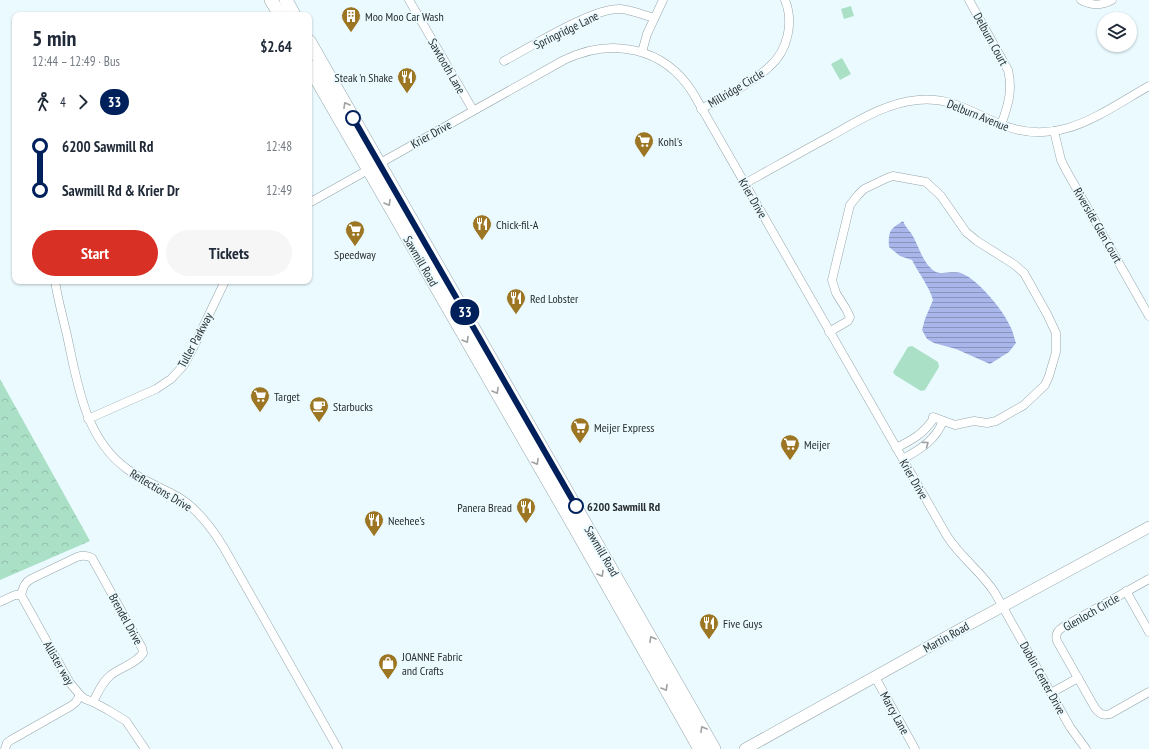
<!DOCTYPE html>
<html lang="en">
<head>
<meta charset="utf-8">
<style>
	:root { --surface:#fff; --page:#f6f6f7; --text:#1f2937; --muted:#747a83; --accent:#d93025 }
	body { margin:0; font-family:"PT Sans Narrow",sans-serif; background:var(--page); color:var(--text); height:100vh; display:flex; flex-direction:column; font-size:15px; white-space:nowrap }
	* { box-sizing:border-box; margin:0 }
	p { font-size:13px; color:var(--muted) }
	.icon { flex:none; width:22px; height:22px; fill:none; stroke:currentColor; stroke-width:2; stroke-linecap:round; stroke-linejoin:round }
	.map { position:relative; flex:1; overflow:hidden }
	.side { position:absolute; left:12px; top:12px; width:300px; height:272px; display:flex; flex-direction:column; background:var(--surface); border-radius:8px; box-shadow:0 1px 3px #0004 }
	.side>* { flex:none }
	.badge { padding:0 8px; border-radius:13px; font-size:14px; line-height:26px }
	.buttons { position:absolute; left:1097px; top:12px; display:grid; gap:8px }
	.buttons a { display:grid; place-items:center; width:40px; height:40px; border-radius:50%; background:var(--surface); box-shadow:0 1px 3px #0004; font-size:20px }
	.map>.badge { position:absolute; translate:-50% -50%; box-shadow:0 0 0 2px #fff }
	.legs { display:flex; align-items:center; gap:6px; height:44px; padding:0 20px; font-size:13px }
	.legs p { margin-inline-start:auto }
	.summary { display:flex; align-items:center; justify-content:space-between; height:68px; padding:0 20px }
	h1 { font-size:22px; font-weight:700; line-height:30px }
	.primary-button { display:flex; gap:8px; margin-top:auto; padding:8px 20px }
	.primary-button a { flex:1; height:46px; border-radius:24px; background:var(--accent); color:#fff; font-size:16px; font-weight:700; line-height:46px; text-align:center }
	.primary-button a+a { background:var(--page); color:var(--text) }
	ul { padding:0 20px; list-style:none }
	li { display:flex; align-items:center; gap:14px; height:44px; font-size:15px }
	li i { display:grid; place-items:center; width:6px; height:100%; margin:0 5px; background:currentColor }
	li i::after { content:''; width:10px; height:10px; margin:-5px; border:3px solid; border-radius:50%; background:var(--surface) }
	li p { margin-inline-start:auto }
	li:first-child i { background:linear-gradient(#0000 50%,currentColor 0) }
	li:last-child i { background:linear-gradient(currentColor 50%,#0000 0) }
	.map>svg:first-child { display:block }
	.forest { fill:url(#forest-crowns) }
	.green { fill:#aae0c6 }
	.water { fill:url(#water-rules) }
	.lines { fill:none; stroke-linecap:round; stroke-linejoin:round }
	.street-casing { stroke:#96a5aa; stroke-width:9 }
	.secondary-casing { stroke:#96a5aa; stroke-width:12 }
	.primary-casing { stroke:#96a5aa; stroke-width:14 }
	.street { stroke:#fff; stroke-width:8 }
	.secondary { stroke:#fff; stroke-width:11 }
	.primary { stroke:#fff; stroke-width:13 }
	.oneway { stroke:#9ea1a2 }
	.line-1-casing { stroke:#fff; stroke-width:9 }
	.line-1 { stroke:#00205b; stroke-width:6 }
	.stop-1-dot { fill:#fff; stroke:#00205b; stroke-width:2 }
	.labels { text-anchor:middle; dominant-baseline:central; stroke-width:3.5; stroke-linejoin:round; paint-order:stroke }
	.poi-label { font-size:12px; fill:#282e30; stroke:#eafaff; text-anchor:start }
	.street-label { font-size:12px; fill:#282e30; stroke:#eafaff }
	.stop-label { font-size:12px; font-weight:bold; fill:#282e30; stroke:#eafaff; text-anchor:start }
</style>
</head>
<body>
<div class="map">
<svg width="1149" height="749" viewBox="0 0 1149 749">
	<defs>
		<pattern id="forest-crowns" width="20" height="18" patternUnits="userSpaceOnUse"><rect width="20" height="18" fill="#aae0c6"/><path d="M2 6a3 3 0 1 1 6 0M12 15a3 3 0 1 1 6 0" fill="none" stroke="#92c0aa"/></pattern>
		<pattern id="water-rules" width="6" height="5" patternUnits="userSpaceOnUse"><rect width="6" height="5" fill="#a8b6ea"/><path d="M0 2.5h6" fill="none" stroke="#8994be"/></pattern>
	</defs>
	<rect width="100%" height="100%" fill="#eafaff"/>
	<!-- forest -->
	<path class="forest" d="M0,379l90,162 -90,39z"/>
	<!-- green -->
	<g class="green">
		<path d="M851,6l3,10 -10,3 -3,-10z"/>
		<path d="M842,58l9,16 -11,6 -9,-16z"/>
		<path d="M912,346l26,16 1,5 -14,23 -4,1 -26,-16 -2,-3 15,-25z"/>
	</g>
	<!-- water -->
	<path class="water" d="M903,221c2,5 5,8 8,12 8,12 11,31 25,39 7,3 18,-2 27,2 16,7 40,36 47,52 3,5 4,12 6,17l-7,9 -19,12 -34,-15 -22,-6 -7,-4 -5,-9 3,-11 8,-19c-4,-14 -14,-26 -21,-40l-12,-4 -11,-9c-1,-16 1,-18 14,-26z"/>
	<g class="lines">
		<defs>
			<g id="street">
				<path d="M409,0l64,110"/>
				<path d="M969,0l39,70c5,20 0,36 -7,55"/>
				<path d="M1081,0c11,6 20,6 31,0"/>
				<path d="M642,52l5,-18 16,-34"/>
				<path d="M504,61c27,-14 89,-54 117,-52 11,1 22,6 33,9"/>
				<path d="M701,109c23,-13 49,-24 68,-42 19,-16 25,-45 16,-67"/>
				<path d="M1054,131l7,29 5,10 83,146"/>
				<path d="M744,184c29,-16 57,-32 85,-47 29,-16 56,-34 89,-37 31,-3 50,10 77,22 61,28 103,-7 154,-36"/>
				<path d="M309,203l255,-143c48,-23 100,-13 129,33l254,443c14,22 34,35 48,57l75,134 16,22"/>
				<path d="M55,281c3,20 9,40 13,59 10,47 18,99 59,129 16,12 34,18 51,28 20,12 34,31 46,51l114,201"/>
				<path d="M829,332l19,-11 2,-4 -4,-8 -10,-16 -4,-13 18,-75 8,-10 6,-6 23,-11 6,-2 33,6 15,14 25,36 11,9 38,24 9,8 23,41 9,19v19l-7,24 -4,9 -21,20 -28,16 -9,2 -13,-2 -19,4 -22,-8"/>
				<path d="M88,419l68,-30 15,-10 13,-14 9,-17 32,-67"/>
				<path d="M896,448c18,-9 27,-14 38,-30"/>
				<path d="M903,459c17,-10 32,-18 40,-38"/>
				<path d="M1149,579l-86,48c-6,4 -8,8 -6,14l38,67c4,6 8,8 15,6l39,-22"/>
				<path d="M1126,591l23,41"/>
				<path d="M21,595l49,88 10,12 5,4 8,3 15,8 18,11 19,28"/>
				<path d="M0,602l15,-7h6c2,-7 3,-12 10,-16l46,-22c6,-2 10,-2 15,1l50,90 1,5c-7,11 -22,14 -32,22 -8,6 -13,17 -18,27"/>
				<path d="M875,677l40,72"/>
				<path d="M1051,693l27,-15"/>
				<path d="M5,749l2,-6 4,-3 60,-34 5,-4 4,-7"/>
			</g>
			<path id="secondary" d="M745,749l212,-118 192,-104"/>
			<g id="primary">
				<path d="M271,0l9,15"/>
				<path d="M286,0l8,15"/>
				<path d="M309,41l405,708"/>
				<path d="M309,66l265,460 126,223"/>
			</g>
		</defs>
		<!-- street casing -->
		<use href="#street" class="street-casing"/>
		<!-- secondary casing -->
		<use href="#secondary" class="secondary-casing"/>
		<!-- primary casing -->
		<use href="#primary" class="primary-casing"/>
		<!-- street -->
		<use href="#street" class="street"/>
		<!-- secondary -->
		<use href="#secondary" class="secondary"/>
		<!-- primary -->
		<use href="#primary" class="primary"/>
	</g>
	<!-- one-way arrows -->
	<defs><path id="oneway-chevron" d="M-2-3.5L2.5 0L-2 3.5" fill="none" stroke-width="1.6" stroke-linecap="round" stroke-linejoin="round"/></defs>
	<g class="oneway">
		<use href="#oneway-chevron" transform="translate(346 105) rotate(-120)"/>
		<use href="#oneway-chevron" transform="translate(388 203) rotate(60)"/>
		<use href="#oneway-chevron" transform="translate(466 340) rotate(60)"/>
		<use href="#oneway-chevron" transform="translate(496 391) rotate(60)"/>
		<use href="#oneway-chevron" transform="translate(926 444) rotate(-37)"/>
		<use href="#oneway-chevron" transform="translate(536 462) rotate(60)"/>
		<use href="#oneway-chevron" transform="translate(601 574) rotate(60)"/>
		<use href="#oneway-chevron" transform="translate(652 639) rotate(-120)"/>
		<use href="#oneway-chevron" transform="translate(665 688) rotate(60)"/>
		<use href="#oneway-chevron" transform="translate(703 729) rotate(-120)"/>
	</g>
	<g class="lines">
		<defs>
			<path id="line-1" d="M353,118l223,388"/>
		</defs>
		<!-- line-1 casing -->
		<use href="#line-1" class="line-1-casing"/>
		<!-- line-1 -->
		<use href="#line-1" class="line-1"/>
	</g>
	<!-- icons -->
	<defs>
		<symbol id="building-pin" viewBox="-11 -11 22 30"><path d="M0 17L-7.5 6A9.5 9.5 0 1 1 7.5 6Z" fill="#9d7623" stroke="#eafaff"/><path d="M-4-6H4V6H1V3H-1V6H-4ZM-2.5-4.3h1.7v1.8h-1.7ZM.8-4.3h1.7v1.8H.8ZM-2.5-1h1.7V.8h-1.7ZM.8-1h1.7V.8H.8Z" fill="#fff"/></symbol>
		<symbol id="restaurant-pin" viewBox="-11 -11 22 30"><path d="M0 17L-7.5 6A9.5 9.5 0 1 1 7.5 6Z" fill="#9d7623" stroke="#eafaff"/><path d="M-5-6h1v4h1v-4h1v4h1v-4h1v5L-1.5 .5V6h-2V.5L-5-1ZM5-6V6H3V1.5H1.5Q1.5-4 5-6Z" fill="#fff"/></symbol>
		<symbol id="supermarket-pin" viewBox="-11 -11 22 30"><path d="M0 17L-7.5 6A9.5 9.5 0 1 1 7.5 6Z" fill="#9d7623" stroke="#eafaff"/><path d="M-6-5.5h2.5l.6 2H6L4.5 2H-2.5L-4.4-4H-6ZM-1.5 3.2a1.3 1.3 0 1 0 .1 0ZM3 3.2a1.3 1.3 0 1 0 .1 0Z" fill="#fff"/></symbol>
		<symbol id="cafe-pin" viewBox="-11 -11 22 30"><path d="M0 17L-7.5 6A9.5 9.5 0 1 1 7.5 6Z" fill="#9d7623" stroke="#eafaff"/><path d="M-5.5-4.5H6V0H3Q3 3.5 0 3.5H-2.5Q-5.5 3.5-5.5 0ZM3-3.2v2h1.7v-2ZM-6 4.5H4V6H-6Z" fill="#fff"/></symbol>
		<symbol id="shop-pin" viewBox="-11 -11 22 30"><path d="M0 17L-7.5 6A9.5 9.5 0 1 1 7.5 6Z" fill="#9d7623" stroke="#eafaff"/><path d="M-5-2.5h2.3a2.7 3.5 0 0 1 5.4 0H5L5.5 6h-11ZM-1.5-2.5h3a1.5 2.3 0 0 0-3 0Z" fill="#fff"/></symbol>
	</defs>
	<g fill-rule="evenodd">
		<use href="#building-pin" x="340" y="5" width="22" height="30"/>
		<use href="#restaurant-pin" x="396" y="66" width="22" height="30"/>
		<use href="#supermarket-pin" x="633" y="130" width="22" height="30"/>
		<use href="#restaurant-pin" x="471" y="213" width="22" height="30"/>
		<use href="#supermarket-pin" x="344" y="219" width="22" height="30"/>
		<use href="#restaurant-pin" x="505" y="287" width="22" height="30"/>
		<use href="#supermarket-pin" x="249" y="385" width="22" height="30"/>
		<use href="#cafe-pin" x="308" y="395" width="22" height="30"/>
		<use href="#supermarket-pin" x="569" y="416" width="22" height="30"/>
		<use href="#supermarket-pin" x="779" y="433" width="22" height="30"/>
		<use href="#restaurant-pin" x="515" y="496" width="22" height="30"/>
		<use href="#restaurant-pin" x="363" y="509" width="22" height="30"/>
		<use href="#restaurant-pin" x="698" y="612" width="22" height="30"/>
		<use href="#shop-pin" x="377" y="652" width="22" height="30"/>
	</g>
	<!-- markers -->
	<g class="stop-1-dot">
		<circle cx="353" cy="118" r="7"/>
		<circle cx="576" cy="506" r="7"/>
	</g>
	<g class="labels">
		<!-- poi labels -->
		<g class="poi-label">
			<text x="365" y="16">Moo Moo Car Wash</text>
			<text x="393" y="77" text-anchor="end">Steak 'n Shake</text>
			<text x="658" y="141">Kohl's</text>
			<text x="496" y="224">Chick-fil-A</text>
			<text x="355" y="254" text-anchor="middle">Speedway</text>
			<text x="530" y="298">Red Lobster</text>
			<text x="274" y="396">Target</text>
			<text x="333" y="406">Starbucks</text>
			<text x="594" y="427">Meijer Express</text>
			<text x="804" y="444">Meijer</text>
			<text x="512" y="507" text-anchor="end">Panera Bread</text>
			<text x="388" y="520">Neehee's</text>
			<text x="723" y="623">Five Guys</text>
			<text x="402" y="656">JOANNE Fabric<tspan x="402" dy="14">and Crafts</tspan></text>
		</g>
		<!-- street labels -->
		<g class="street-label">
			<text transform="translate(566 30) rotate(-26)">Springridge Lane</text>
			<text transform="translate(991 39) rotate(61)">Delburn Court</text>
			<text transform="translate(447 66) rotate(60)">Sawtooth Lane</text>
			<text transform="translate(736 88) rotate(-31)">Millridge Circle</text>
			<text transform="translate(978 115) rotate(22)">Delburn Avenue</text>
			<text transform="translate(431 134) rotate(-29)">Krier Drive</text>
			<text transform="translate(753 198) rotate(60)">Krier Drive</text>
			<text transform="translate(1098 225) rotate(60)">Riverside Glen Court</text>
			<text transform="translate(421 261) rotate(60)">Sawmill Road</text>
			<text transform="translate(195 340) rotate(-62)">Tuller Parkway</text>
			<text transform="translate(914 479) rotate(60)">Krier Drive</text>
			<text transform="translate(161 490) rotate(31)">Reflections Drive</text>
			<text transform="translate(602 551) rotate(60)">Sawmill Road</text>
			<text transform="translate(1091 612) rotate(-30)">Glenloch Circle</text>
			<text transform="translate(126 619) rotate(61)">Brendel Drive</text>
			<text transform="translate(946 637) rotate(-29)">Martin Road</text>
			<text transform="translate(59 663) rotate(60)">Allister way</text>
			<text transform="translate(1043 678) rotate(61)">Dublin Center Drive</text>
			<text transform="translate(895 713) rotate(61)">Marcy Lane</text>
		</g>
		<!-- stop labels -->
		<g class="stop-label">
			<text x="587" y="506">6200 Sawmill Rd</text>
		</g>
	</g>
</svg>
<div class="buttons">
<a><svg class="icon" aria-label="layers" viewBox="0 0 24 24"><path d="M12 4l9 5-9 5-9-5zM3 14l9 5 9-5"/></svg></a>
</div>
<b class="badge" style="left:465px;top:312px;background:#00205b;color:#fff">33</b>
<section class="side">
<div class="summary"><div><h1>5 min</h1><p>12:44 – 12:49 · Bus</p></div><b>$2.64</b></div>
<div class="legs"><svg class="icon" aria-label="walk" viewBox="0 0 24 24"><circle cx="13" cy="4" r="2"/><path d="M13 8l-2 6 4 7M11 14l-3 7M7 12l3-4h3l4 4"/></svg>4<svg class="icon" aria-label="forward" viewBox="0 0 24 24"><path d="M9 5l7 7-7 7"/></svg><b class="badge" style="background:#00205b;color:#fff">33</b></div>
<ul>
<li><i style="color:#00205b"></i><b>6200 Sawmill Rd</b><p>12:48</p></li>
<li><i style="color:#00205b"></i><b>Sawmill Rd &amp; Krier Dr</b><p>12:49</p></li>
</ul>
<div class="primary-button"><a>Start</a><a>Tickets</a></div>
</section>
</div>
</body>
</html>
